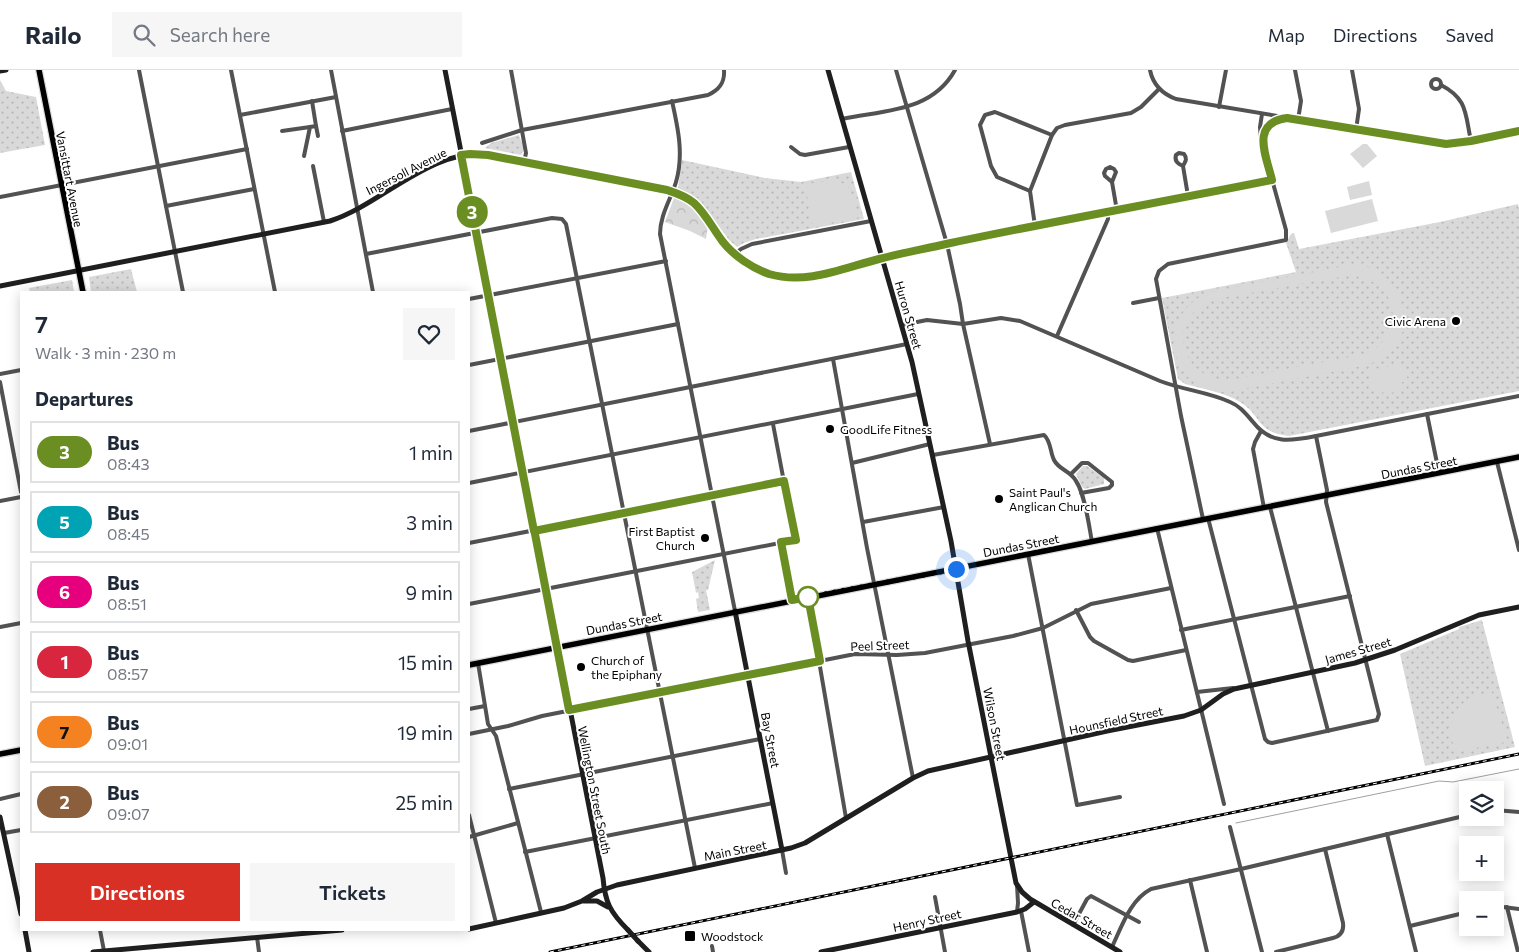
<!DOCTYPE html>
<html lang="en">
<head>
<meta charset="utf-8">
<style>
	:root { --surface:#fff; --page:#f6f6f7; --text:#1f2937; --muted:#747a83; --line:#e0e1e3; --accent:#d93025 }
	body { margin:0; font-family:Commissioner,sans-serif; background:var(--page); color:var(--text); height:100vh; display:flex; flex-direction:column; font-size:19px; white-space:nowrap }
	* { box-sizing:border-box; margin:0 }
	p { font-size:16px; color:var(--muted) }
	.icon { flex:none; width:28px; height:28px; fill:none; stroke:currentColor; stroke-width:2; stroke-linecap:round; stroke-linejoin:round }
	.map { position:relative; flex:1; overflow:hidden }
	.panel { position:absolute; left:20px; top:221px; width:450px; height:640px; display:flex; flex-direction:column; background:var(--surface); border-radius:0px; box-shadow:0 2px 12px #0003 }
	.panel>* { flex:none }
	.badge { padding:0 10px; border-radius:16px; font-size:18px; line-height:32px }
	.fabs { position:absolute; left:1459px; top:711px; display:grid; gap:10px }
	.fabs a { display:grid; place-items:center; width:45px; height:45px; border-radius:0px; background:var(--surface); box-shadow:0 2px 12px #0003; font-size:25px }
	.you { position:absolute; width:25px; height:25px; margin:-12px; border:4px solid #fff; border-radius:50%; background:#1a73e8; box-shadow:0 0 0 8px #1a73e833 }
	.map>.badge { position:absolute; translate:-50% -50%; box-shadow:0 0 0 2px #fff }
	h2 { padding:0 15px; font-size:19px; line-height:45px }
	.round { display:grid; place-items:center; flex:none; width:52px; height:52px; border-radius:0px; background:var(--page) }
	.head { display:flex; align-items:center; justify-content:space-between; height:85px; padding:0 15px }
	h1 { font-size:24px; font-weight:600; line-height:38px }
	.action { display:flex; gap:10px; margin-top:auto; padding:10px 15px }
	.action a { flex:1; height:58px; border-radius:0px; background:var(--accent); color:#fff; font-size:20px; font-weight:600; line-height:58px; text-align:center }
	.action a+a { background:var(--page); color:var(--text) }
	ul { padding:0; list-style:none }
	li { display:flex; align-items:center; gap:15px; height:62px; margin:0 10px 8px; padding:0 5px; border:2px solid var(--line); border-radius:0px }
	li div { flex:1 }
	li b { display:block; font-size:19px }
	li em { font-style:normal }
	li .badge { min-width:55px; font-weight:700; text-align:center }
	header { display:flex; align-items:center; gap:30px; box-sizing:border-box; height:70px; padding:0 25px; background:var(--surface); border-bottom:1px solid var(--line) }
	header strong { font-size:24px }
	nav { display:flex; gap:28px; margin-inline-start:auto; font-size:18px }
	.search { width:350px; height:45px; background:var(--page); display:flex; align-items:center; gap:12px; box-sizing:border-box; padding:0 18px; border-radius:0px; color:var(--muted); font-size:19px }
	.map>svg:first-child { display:block }
	.grass { fill:url(#grass-dots) }
	.forest { fill:url(#forest-crowns) }
	.garden { fill:#d9d9d9; fill-rule:evenodd }
	.lines { fill:none; stroke-linecap:round; stroke-linejoin:round }
	.stream { stroke:#a0a0a0; stroke-width:1 }
	.primary-casing { stroke:#dbdbdb; stroke-width:8 }
	.street { stroke:#525252; stroke-width:4 }
	.secondary { stroke:#1f1f1f; stroke-width:5 }
	.primary { stroke:#000; stroke-width:5.5 }
	.rail-casing { stroke:#000; stroke-width:3 }
	.rail { stroke:#fff; stroke-width:1; stroke-dasharray:4; stroke-linecap:butt }
	.secondary-bridge { stroke:#1f1f1f; stroke-width:5 }
	.line-casing { stroke:#fff; stroke-width:11 }
	.line { stroke:#6b8e23; stroke-width:8 }
	.walk { stroke:#000; stroke-width:5; stroke-dasharray:0 9 }
	.poi-dot { fill:#000; stroke:#fff; stroke-width:2 }
	.stop-dot { fill:#fff; stroke:#6b8e23; stroke-width:2.5 }
	.labels { text-anchor:middle; dominant-baseline:central; stroke-width:4; stroke-linejoin:round; paint-order:stroke }
	.street-label { font-size:12px; fill:#000; stroke:#fff }
	.poi-label { font-size:12px; fill:#000; stroke:#fff; text-anchor:start }
</style>
</head>
<body>
<header>
<strong>Railo</strong>
<div class="search"><svg class="icon" aria-label="search" viewBox="0 0 24 24"><circle cx="10" cy="10" r="6"/><path d="M15 15l6 6"/></svg>Search here</div>
<nav><a>Map</a><a>Directions</a><a>Saved</a></nav>
</header>
<div class="map">
<svg width="1519" height="882" viewBox="0 0 1519 882">
	<defs>
		<pattern id="grass-dots" width="8" height="8" patternUnits="userSpaceOnUse" patternTransform="scale(1.25)"><rect width="8" height="8" fill="#d9d9d9"/><path d="M2 2h.1M6 6h.1" fill="none" stroke="#b8b8b8" stroke-width="1.8" stroke-linecap="round"/></pattern>
		<pattern id="forest-crowns" width="20" height="18" patternUnits="userSpaceOnUse" patternTransform="scale(1.25)"><rect width="20" height="18" fill="#d9d9d9"/><path d="M2 6a3 3 0 1 1 6 0M12 15a3 3 0 1 1 6 0" fill="none" stroke="#b8b8b8"/></pattern>
	</defs>
	<rect width="100%" height="100%" fill="#fff"/>
	<!-- grass -->
	<g class="grass">
		<path d="M0,10l6,11 30,6 9,48 -45,8z"/>
		<path d="M519,65l5,14 -3,6 -36,-7 6,-5z"/>
		<path d="M682,90l83,18 36,4 50,-10 13,47 -108,20 -12,4 -7,4 -8,-7 -28,-38 -23,-14z"/>
		<path d="M1518,134l1,5v182l-230,45c-34,-4 -27,-21 -49,-34 -16,-10 -37,-13 -55,-18l-7,-5 -16,-81 134,-26 -10,-29 5,-9 3,-1 5,16 141,-27z"/>
		<path d="M131,199l6,23h-46l-2,-15z"/>
		<path d="M72,210l2,12h-44l-1,-4z"/>
		<path d="M1083,396h4l17,12v6l-19,5 -3,-2 -6,-13z"/>
		<path d="M715,490l-7,30h-2l4,20 -12,2 -2,-13 3,-1 -1,-6 -2,1 -4,-21z"/>
		<path d="M1482,550l33,127 -90,19 -25,-112 59,-25v-2z"/>
	</g>
	<!-- forest -->
	<path class="forest" d="M679,127l14,10 15,19 -2,13 -16,-8 -25,-9 9,-24z"/>
	<!-- garden -->
	<g class="garden">
		<path d="M1363,74h4l10,12 -14,12 -13,-14z"/>
		<path d="M836,110l12,6 12,31 -42,8 -5,-1 -3,-3 -4,-37z"/>
		<path d="M1369,111l3,14 -22,5 -3,-13z"/>
		<path d="M1372,129l6,22 -47,12 -6,-22z"/>
		<path d="M1356,194c30,4 54,36 47,66 -4,17 -20,28 -35,35l-142,27c-59,1 -72,-79 -16,-100zM1347,206c50,-1 63,57 19,78l-136,26c-49,1 -65,-59 -21,-78 12,-5 28,-7 41,-9 32,-6 65,-12 97,-17z"/>
		<path d="M1404,294l4,17 -6,1 1,6 -3,1v2l-15,3v-2l-4,1 -1,-4 -3,1v-2h-5l-3,-18z"/>
		<path d="M1492,622l15,47 -1,3 -51,10c-5,-20 -9,-37 11,-51 6,-5 18,-6 26,-9z"/>
	</g>
	<g class="lines">
		<!-- stream -->
		<path class="stream" d="M1236,753l203,-42 14,1 66,-13"/>
		<defs>
			<g id="primary">
				<path d="M39,0l44,222"/>
				<path d="M469,595l1050,-208"/>
				<path d="M0,684l21,-4"/>
			</g>
		</defs>
		<!-- primary casing -->
		<use href="#primary" class="primary-casing"/>
		<!-- street -->
		<g class="street">
			<path d="M139,0l44,222"/>
			<path d="M231,0l44,222"/>
			<path d="M331,0l42,222"/>
			<path d="M511,0l15,83 -2,9"/>
			<path d="M896,0l51,174 13,60 3,20 27,120"/>
			<path d="M1150,0c3,15 13,24 26,29l270,45 25,-3 48,-10"/>
			<path d="M1295,0l6,31 -3,19"/>
			<path d="M1352,0l7,39 -3,21"/>
			<circle cx="1436" cy="14" r="5"/>
			<path d="M1441,15c27,14 24,29 30,56"/>
			<path d="M672,31c6,27 12,54 4,81 -5,17 -16,33 -16,52l75,377"/>
			<path d="M1219,37l7,-37"/>
			<path d="M240,45l96,-18"/>
			<path d="M842,49c42,-9 90,-7 113,-49"/>
			<path d="M316,56l2,10"/>
			<path d="M282,61l28,-4"/>
			<path d="M342,61l110,-22"/>
			<path d="M1263,71c1,-13 7,-19 19,-22"/>
			<path d="M482,73l40,-13 186,-35c11,-5 17,-12 16,-25"/>
			<path d="M791,77l9,7 5,1 44,-8"/>
			<path d="M304,86l6,-29 6,-1 -4,-25"/>
			<path d="M313,96l11,56"/>
			<path d="M1183,96c2,-4 5,-7 1,-12l-5,-1 -3,2c-2,6 2,9 7,11l5,30"/>
			<path d="M1110,97l4,2 2,3 -4,10 -7,-6 -1,-3 2,-4z"/>
			<path d="M1112,112l5,29"/>
			<path d="M1030,121l-33,-14 -6,-11 -11,-41 5,-10 10,-3 57,23"/>
			<path d="M0,127l247,-48"/>
			<path d="M166,136l88,-17"/>
			<path d="M1035,156l-5,-35 22,-56 5,-7 8,-3 66,-12 10,-6 18,-18"/>
			<path d="M366,184l186,-36 10,1 4,5 129,644"/>
			<path d="M735,184l6,-5 11,-5 119,-23"/>
			<path d="M882,188l390,-78"/>
			<path d="M469,229l197,-38"/>
			<path d="M1133,233l26,-5"/>
			<path d="M902,255l25,-5 36,4 38,-6 19,3 140,60c23,9 49,11 70,21 10,4 16,12 23,20 18,23 38,19 63,14l203,-40"/>
			<path d="M1057,266l51,-117v-6"/>
			<path d="M833,289l34,189 46,230"/>
			<path d="M469,295l209,-41"/>
			<path d="M0,304l21,-4"/>
			<path d="M0,312l21,110"/>
			<path d="M1427,344l12,59"/>
			<path d="M469,361l438,-87"/>
			<path d="M1261,361l-6,11 -2,7 11,59"/>
			<path d="M933,385l111,-20c7,6 6,17 10,25 5,10 17,11 22,21 9,13 13,45 16,61"/>
			<path d="M1497,392l22,88"/>
			<path d="M852,393l78,-19"/>
			<path d="M1071,404l11,-11h6l24,19v3l-3,3 -28,5"/>
			<path d="M469,413l449,-89"/>
			<path d="M0,431l21,-4"/>
			<path d="M1270,437l58,224"/>
			<path d="M1208,448l57,221 3,3 4,1 105,-23 2,-6 -53,-212 1,-12 -11,-54"/>
			<path d="M1203,449l-22,-103 -25,-137 3,-8 9,-7 118,-24v-10l-25,-90 -1,-13 2,-13"/>
			<path d="M863,452l81,-15"/>
			<path d="M1157,458l67,276"/>
			<path d="M469,473l316,-62"/>
			<path d="M1028,484l49,251 43,-8"/>
			<path d="M808,527l38,221"/>
			<path d="M469,534l326,-64 -22,-116"/>
			<path d="M1076,540l14,27 4,4 34,19 5,1 53,-11"/>
			<path d="M0,557l21,-4"/>
			<path d="M1181,560l169,-34"/>
			<path d="M478,593l10,61 8,12 45,176"/>
			<path d="M1197,622l36,-4"/>
			<path d="M469,639l16,-3"/>
			<path d="M469,664l39,-8 34,-10 313,-62 42,1 28,-2 88,-17 30,-8 48,-24 80,-16"/>
			<path d="M509,719l251,-50"/>
			<path d="M0,729l21,-5"/>
			<path d="M1495,740l24,2"/>
			<path d="M469,745l27,108"/>
			<path d="M1230,757l32,125"/>
			<path d="M4,763l17,-3"/>
			<path d="M1387,764l29,118"/>
			<path d="M469,767l49,-14"/>
			<path d="M782,780l4,23"/>
			<path d="M525,782l248,-49"/>
			<path d="M1190,810l17,72"/>
			<path d="M1017,815l1,18 -1,9"/>
			<path d="M935,827l10,55"/>
			<path d="M1495,836l24,3"/>
			<path d="M1507,837l11,45"/>
			<path d="M1021,841l8,41"/>
			<path d="M1073,855l14,-26 4,-3 48,26"/>
			<path d="M1410,856l58,-14"/>
			<path d="M100,860l4,21"/>
			<path d="M257,867l2,15"/>
			<path d="M712,876l1,6"/>
			<path d="M1112,877c10,-21 18,-47 39,-58l90,-20 227,-54"/>
			<path d="M1276,882l57,-14c8,-2 11,-7 10,-15l-18,-74"/>
		</g>
		<!-- secondary -->
		<g class="secondary">
			<path d="M445,0l158,808c2,24 7,34 25,52"/>
			<path d="M828,0l84,292 39,179 17,100 48,242 6,9 8,7 90,53"/>
			<path d="M0,1l6,-1"/>
			<path d="M0,216l330,-65c51,-16 102,-74 158,-66l179,34c29,11 38,26 54,51 7,9 16,17 25,23 44,28 91,7 136,-5"/>
			<path d="M735,541l47,239"/>
			<path d="M0,747l21,97"/>
			<path d="M584,831h13l11,6"/>
			<path d="M469,859l95,-21 18,-7 15,-9 20,-7 174,-37 14,-5 108,-65 15,-7 179,-40 77,-15 17,-6 22,-16 11,-5 121,-26 40,-13 84,-35 40,-8"/>
			<path d="M25,860l4,22"/>
			<path d="M638,871l11,11"/>
			<path d="M93,882l249,-22"/>
			<path d="M821,882l196,-40 8,-3 9,-7"/>
		</g>
		<!-- primary -->
		<use href="#primary" class="primary"/>
		<defs>
			<path id="rail" d="M550,882l969,-198"/>
		</defs>
		<!-- rail casing -->
		<use href="#rail" class="rail-casing"/>
		<!-- rail -->
		<use href="#rail" class="rail"/>
		<!-- secondary-bridge -->
		<path class="secondary-bridge" d="M628,860l10,11"/>
	</g>
	<g class="lines">
		<defs>
			<path id="line" d="M535,464l34,176 251,-49 -12,-64 -16,3 -11,-58 15,-2 -12,-59 -250,50 -73,-376 9,-1 18,1 179,35c9,3 19,6 27,13 12,11 19,26 29,39 11,14 29,26 46,32 38,11 74,-6 110,-15 22,-6 45,-10 67,-15 108,-23 217,-42 326,-64 -6,-25 -22,-57 15,-62l159,26 25,-3 48,-10"/>
		</defs>
		<!-- line casing -->
		<use href="#line" class="line-casing"/>
		<!-- line -->
		<use href="#line" class="line"/>
		<!-- walk -->
		<path class="walk" d="M808,527l148,-28"/>
	</g>
	<!-- markers -->
	<g class="poi-dot">
		<circle cx="1456" cy="251" r="5"/>
		<circle cx="830" cy="359" r="5"/>
		<circle cx="999" cy="429" r="5"/>
		<circle cx="705" cy="468" r="5"/>
		<circle cx="581" cy="597" r="5"/>
		<rect x="684" y="860" width="12" height="12" rx="2.5"/>
	</g>
	<circle class="stop-dot" cx="808" cy="527" r="10"/>
	<g class="labels">
		<!-- street labels -->
		<g class="street-label">
			<text transform="translate(406 101) rotate(-27)">Ingersoll Avenue</text>
			<text transform="translate(70 109) rotate(79)">Vansittart Avenue</text>
			<text transform="translate(909 245) rotate(74)">Huron Street</text>
			<text transform="translate(1419 397) rotate(-11)">Dundas Street</text>
			<text transform="translate(1021 475) rotate(-11)">Dundas Street</text>
			<text transform="translate(624 553) rotate(-11)">Dundas Street</text>
			<text transform="translate(880 575) rotate(-2)">Peel Street</text>
			<text transform="translate(1358 580) rotate(-16)">James Street</text>
			<text transform="translate(1116 650) rotate(-12)">Hounsfield Street</text>
			<text transform="translate(995 654) rotate(79)">Wilson Street</text>
			<text transform="translate(771 670) rotate(79)">Bay Street</text>
			<text transform="translate(595 720) rotate(79)">Wellington Street South</text>
			<text transform="translate(735 780) rotate(-11)">Main Street</text>
			<text transform="translate(1082 848) rotate(30)">Cedar Street</text>
			<text transform="translate(927 850) rotate(-12)">Henry Street</text>
		</g>
		<!-- poi labels -->
		<g class="poi-label">
			<text x="1446" y="251" text-anchor="end">Civic Arena</text>
			<text x="840" y="359">GoodLife Fitness</text>
			<text x="1009" y="422">Saint Paul's<tspan x="1009" dy="14">Anglican Church</tspan></text>
			<text x="695" y="461" text-anchor="end">First Baptist<tspan x="695" dy="14">Church</tspan></text>
			<text x="591" y="590">Church of<tspan x="591" dy="14">the Epiphany</tspan></text>
			<text x="701" y="866">Woodstock</text>
		</g>
	</g>
</svg>
<div class="fabs">
<a><svg class="icon" aria-label="layers" viewBox="0 0 24 24"><path d="M12 4l9 5-9 5-9-5zM3 14l9 5 9-5"/></svg></a>
<a>+</a>
<a>−</a>
</div>
<div class="you" style="left:956px;top:499px"></div>
<b class="badge" style="left:472px;top:142px;background:#6b8e23;color:#fff">3</b>
<section class="panel">
<div class="head"><div><h1>7</h1><p>Walk · 3 min · 230 m</p></div><a class="round"><svg class="icon" aria-label="heart" viewBox="0 0 24 24"><path d="M12 20l-8-8c-3-5 5-10 8-4 3-6 11-1 8 4z"/></svg></a></div>
<h2>Departures</h2>
<ul>
<li><span class="badge" style="background:#6b8e23;color:#fff">3</span><div><b>Bus</b><p>08:43</p></div><em>1 min</em></li>
<li><span class="badge" style="background:#00a3b4;color:#fff">5</span><div><b>Bus</b><p>08:45</p></div><em>3 min</em></li>
<li><span class="badge" style="background:#e6007e;color:#fff">6</span><div><b>Bus</b><p>08:51</p></div><em>9 min</em></li>
<li><span class="badge" style="background:#d7263d;color:#fff">1</span><div><b>Bus</b><p>08:57</p></div><em>15 min</em></li>
<li><span class="badge" style="background:#f58220;color:#111">7</span><div><b>Bus</b><p>09:01</p></div><em>19 min</em></li>
<li><span class="badge" style="background:#8b5e3c;color:#fff">2</span><div><b>Bus</b><p>09:07</p></div><em>25 min</em></li>
</ul>
<div class="action"><a>Directions</a><a>Tickets</a></div>
</section>
</div>
</body>
</html>
